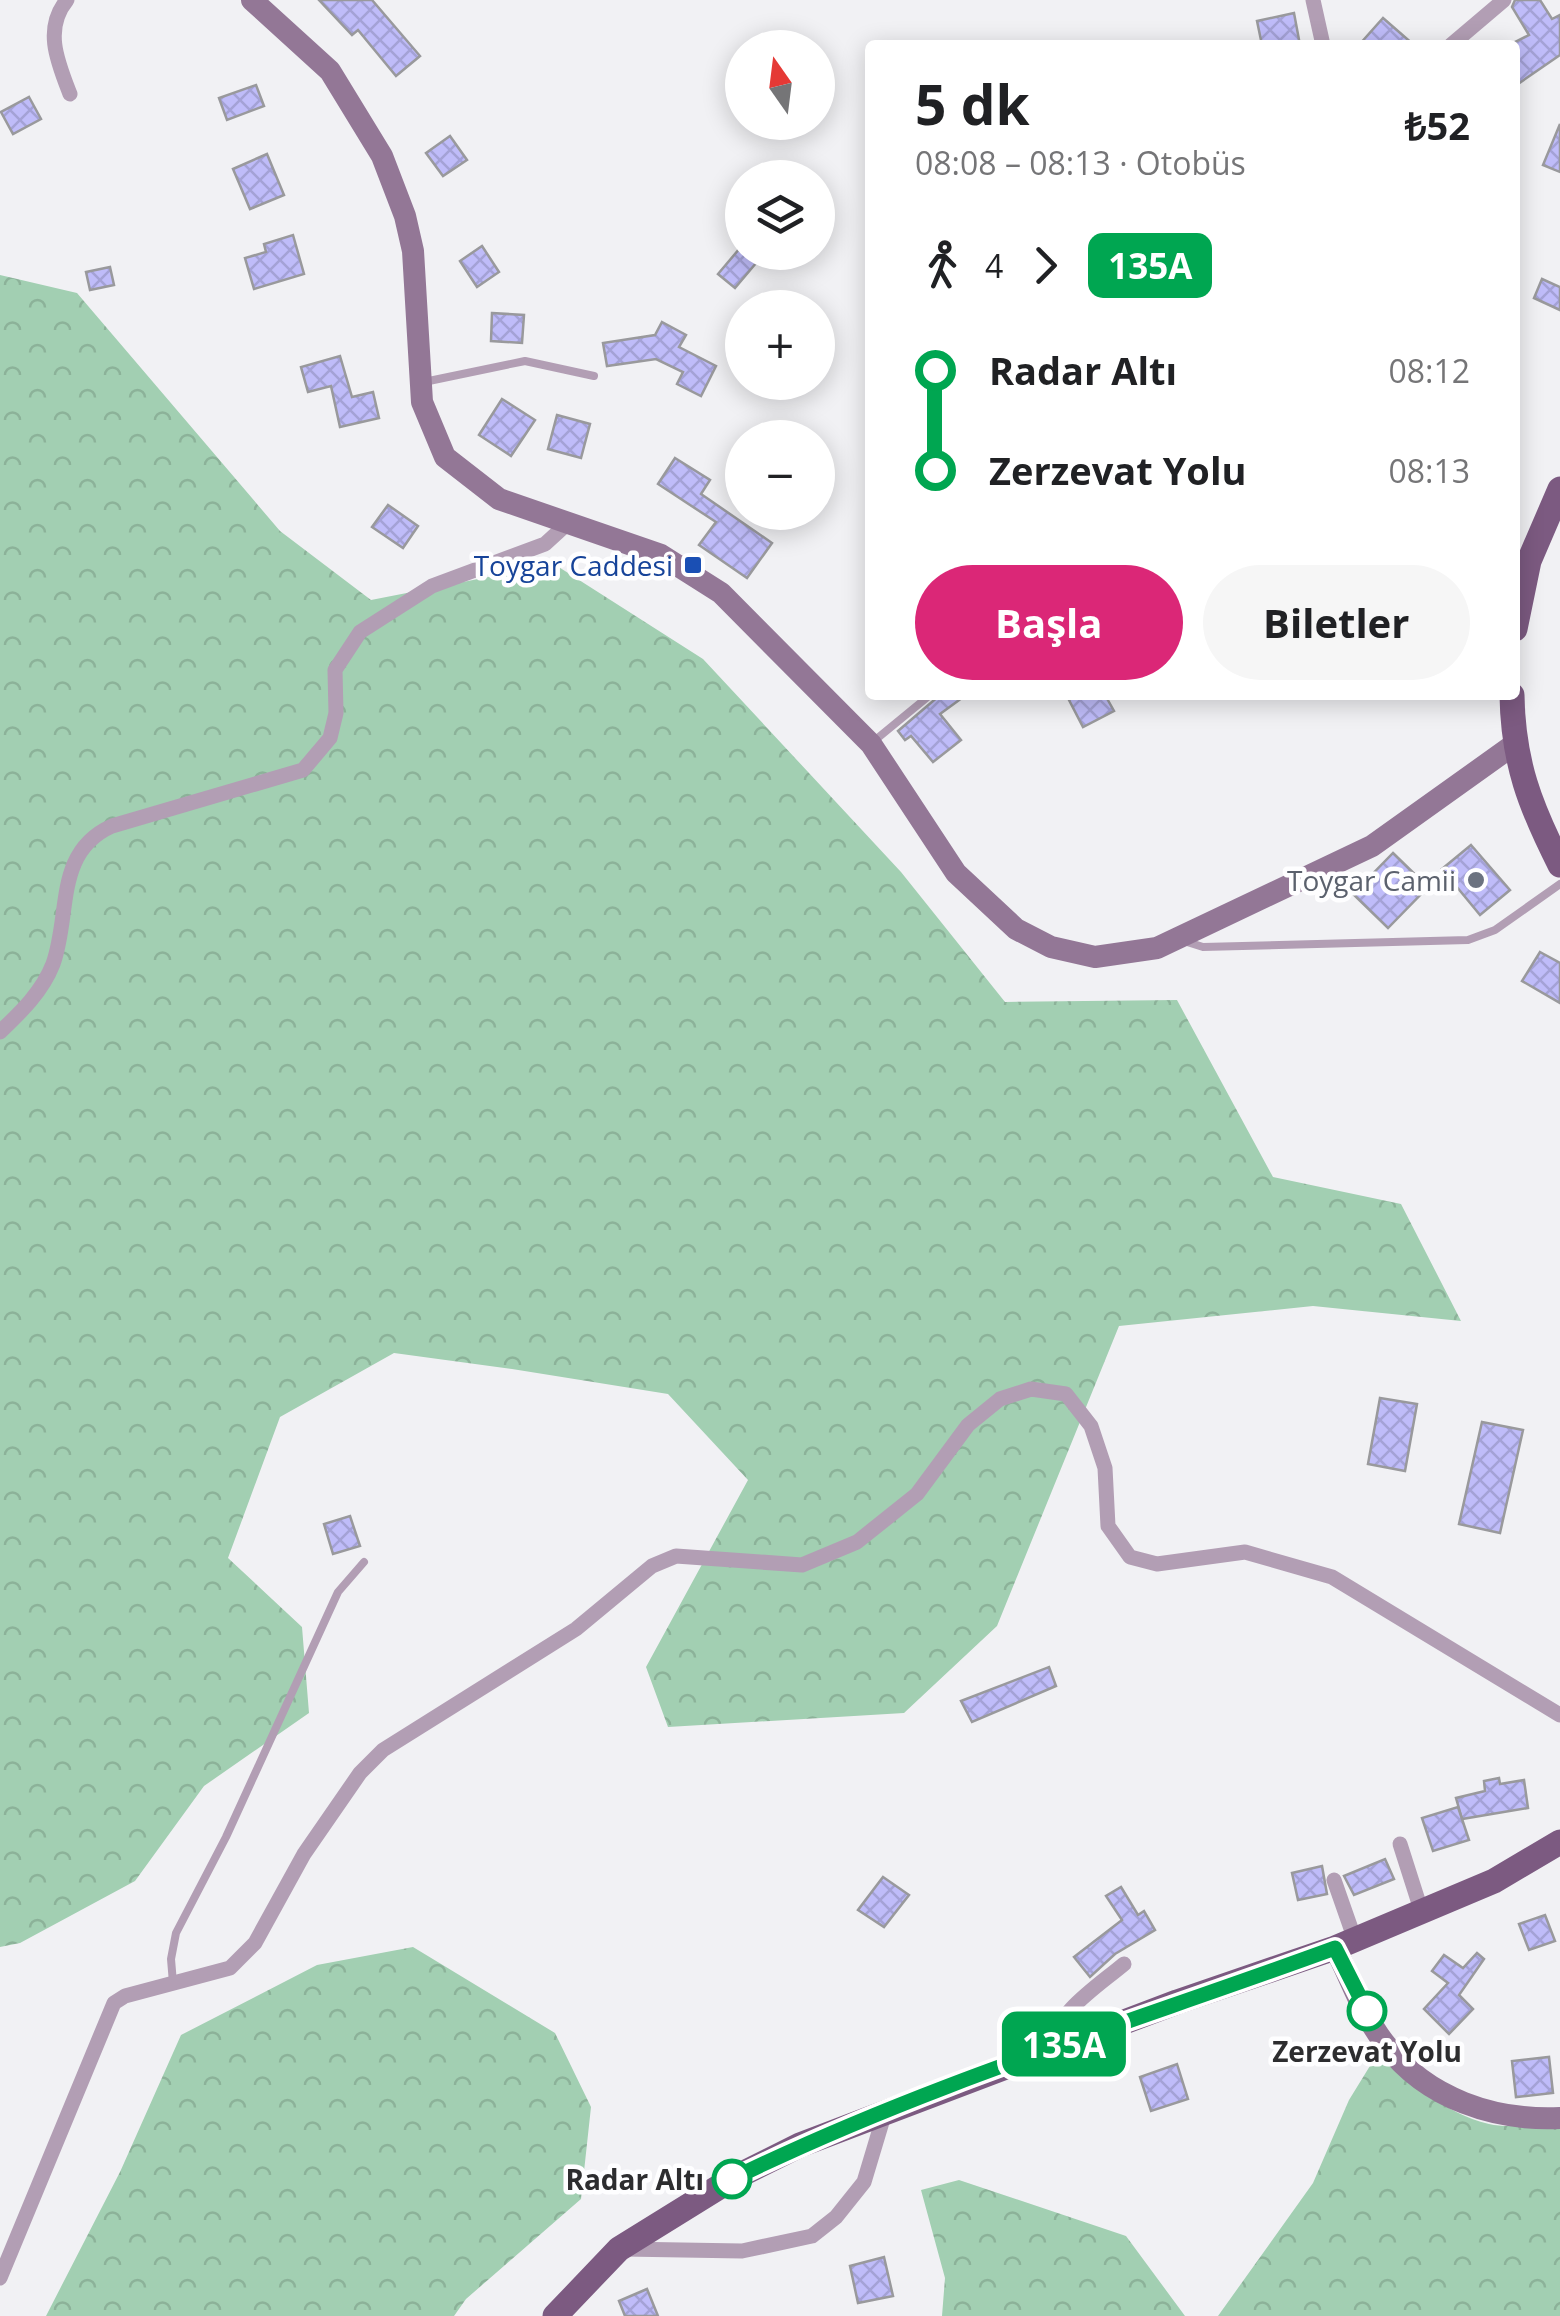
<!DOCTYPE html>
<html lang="tr">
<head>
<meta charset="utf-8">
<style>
	:root { --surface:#fff; --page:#f6f6f6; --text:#202124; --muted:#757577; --accent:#db2777 }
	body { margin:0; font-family:"Open Sans",sans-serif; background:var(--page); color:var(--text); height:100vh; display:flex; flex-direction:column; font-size:38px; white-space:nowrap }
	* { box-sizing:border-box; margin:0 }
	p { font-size:32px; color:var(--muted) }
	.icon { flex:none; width:55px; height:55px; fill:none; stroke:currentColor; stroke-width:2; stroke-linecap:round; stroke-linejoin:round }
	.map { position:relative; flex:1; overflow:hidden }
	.panel { position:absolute; left:865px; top:40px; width:655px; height:660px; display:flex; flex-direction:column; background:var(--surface); border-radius:10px; box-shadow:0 5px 25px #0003 }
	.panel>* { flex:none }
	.badge { padding:0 20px; border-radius:15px; font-size:35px; line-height:65px }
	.needle { width:65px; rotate:346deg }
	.buttons { position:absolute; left:725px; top:30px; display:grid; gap:20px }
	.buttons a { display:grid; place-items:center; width:110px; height:110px; border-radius:50%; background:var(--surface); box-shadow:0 5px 25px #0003; font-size:50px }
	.map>.badge { position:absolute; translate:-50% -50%; box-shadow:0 0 0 5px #fff }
	.legs { display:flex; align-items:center; gap:15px; height:110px; padding:0 50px; font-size:32px }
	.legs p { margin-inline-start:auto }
	.head { display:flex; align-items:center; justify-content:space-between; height:170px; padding:0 50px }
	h1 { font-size:55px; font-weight:700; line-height:75px }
	.button { display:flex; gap:20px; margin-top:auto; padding:20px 50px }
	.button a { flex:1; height:115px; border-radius:60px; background:var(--accent); color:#fff; font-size:40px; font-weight:700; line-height:115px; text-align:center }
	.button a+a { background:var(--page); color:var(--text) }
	ul { padding:0 50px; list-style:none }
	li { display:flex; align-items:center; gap:35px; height:100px; font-size:38px }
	li i { display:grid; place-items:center; width:15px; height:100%; margin:0 12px; background:currentColor }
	li i::after { content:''; width:25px; height:25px; margin:-12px; border:8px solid; border-radius:50%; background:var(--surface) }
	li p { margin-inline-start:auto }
	li:first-child i { background:linear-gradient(#0000 50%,currentColor 0) }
	li:last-child i { background:linear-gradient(currentColor 50%,#0000 0) }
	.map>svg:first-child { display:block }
	.forest { fill:url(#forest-crowns) }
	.building { fill:url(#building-cross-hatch); stroke:#99999c; stroke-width:2.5 }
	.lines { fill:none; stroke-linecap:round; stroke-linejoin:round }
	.lane { stroke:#b29eb4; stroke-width:8 }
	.street { stroke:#b29eb4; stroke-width:15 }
	.secondary { stroke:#937796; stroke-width:22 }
	.primary { stroke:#7c5a81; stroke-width:25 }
	.line-1-casing { stroke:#fff; stroke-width:22 }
	.line-1 { stroke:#00a651; stroke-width:15 }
	.transit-dot { fill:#1a4fb4; stroke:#fefeff; stroke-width:4 }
	.worship-dot { fill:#6b7280; stroke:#fefeff; stroke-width:4 }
	.stop-1-dot { fill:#fff; stroke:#00a651; stroke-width:5 }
	.labels { text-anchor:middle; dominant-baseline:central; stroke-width:9; stroke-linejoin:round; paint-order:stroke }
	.transit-label { font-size:28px; fill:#164399; stroke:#fefeff; text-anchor:end }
	.worship-label { font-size:28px; fill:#5b616d; stroke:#fefeff; text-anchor:end }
	.stop-label { font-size:28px; font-weight:bold; fill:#2d2d2f; stroke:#fefeff }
</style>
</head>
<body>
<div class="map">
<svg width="1560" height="2316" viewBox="0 0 1560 2316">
	<defs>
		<pattern id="forest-crowns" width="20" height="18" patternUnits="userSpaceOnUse" patternTransform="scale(2.5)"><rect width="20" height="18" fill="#a2cfb2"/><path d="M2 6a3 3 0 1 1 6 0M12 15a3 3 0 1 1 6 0" fill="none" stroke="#8cb299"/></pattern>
		<pattern id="building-cross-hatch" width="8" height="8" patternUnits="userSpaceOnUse" patternTransform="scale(2.5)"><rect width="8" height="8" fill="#bfbcf9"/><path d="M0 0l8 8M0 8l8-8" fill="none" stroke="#a4a2d6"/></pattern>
	</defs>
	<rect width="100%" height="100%" fill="#f1f1f4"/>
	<!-- forest -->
	<g class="forest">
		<path d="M0,275l77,18 203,238 91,69 183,-36 149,95 198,213 104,130 172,-2 96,177 128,27 60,117 -148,-15 -194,20 -122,300 -93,87 -236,14 -22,-60 102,-187 -80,-86 -156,-25 -118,-16 -114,64 -52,141 74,69 7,86 -105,73 -69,95 -115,62 -20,4z"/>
		<path d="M413,1947l142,86 36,74 -10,92 -115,100 -12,17h-408l74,-144 61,-137 136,-70z"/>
		<path d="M1381,2048c30,34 62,65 108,76 21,5 49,-1 71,0v192h-342l95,-133 36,-83z"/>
		<path d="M959,2180l167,56 59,80h-243l3,-38 -24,-88z"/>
	</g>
	<!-- building -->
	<g class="building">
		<path d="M319,0h53l48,56 -24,20 -38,-46 -6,5z"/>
		<path d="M1515,0h25l12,19 8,-4v40l-45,31v-44l14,-7 -17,-28z"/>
		<path d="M1294,13l6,32h-38l-5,-24z"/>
		<path d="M1383,18l31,27h-55z"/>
		<path d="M256,85l8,21 -37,14 -8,-22z"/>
		<path d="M29,97l12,22 -28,15 -12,-22z"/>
		<path d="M1560,124v48l-17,-7z"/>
		<path d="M450,136l17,24 -24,16 -17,-23z"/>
		<path d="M267,154l17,41 -34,14 -17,-40z"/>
		<path d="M293,235l11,39 -50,15 -9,-31 21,-6 -2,-8z"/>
		<path d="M482,246l17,26 -22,15 -17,-26z"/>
		<path d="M740,248l17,14 -22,26 -17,-14z"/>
		<path d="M110,267l4,18 -24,5 -4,-18z"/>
		<path d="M1542,279l18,8v23l-26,-12z"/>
		<path d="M492,313l32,2 -2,28 -31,-2z"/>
		<path d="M662,322l24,13 -7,12 37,19 -15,30 -24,-12 6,-12 -27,-13 -49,7 -4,-23 52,-8z"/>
		<path d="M340,356l12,41 21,-5 6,26 -39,9 -9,-41 -23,6 -7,-25z"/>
		<path d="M502,399l33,21 -24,36 -32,-21z"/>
		<path d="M557,415l33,9 -9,34 -33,-9z"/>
		<path d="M675,458l35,22 -9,14 71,49 -25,35 -48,-33 17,-23 -58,-38z"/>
		<path d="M388,505l30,21 -15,22 -31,-21z"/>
		<path d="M940,695h26l-26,19 21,26 -28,22 -22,-26 -6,4 -7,-9z"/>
		<path d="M1078,695h27l9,16 -31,16 -14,-27z"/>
		<path d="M1471,845l39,45 -30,25 -38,-46z"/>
		<path d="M1393,853l35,34 -40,41 -35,-34z"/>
		<path d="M1540,952l20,11v40l-38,-22z"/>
		<path d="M1380,1398l37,6 -12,67 -37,-7z"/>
		<path d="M1482,1422l41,8 -23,103 -41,-9z"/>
		<path d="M350,1516l10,30 -27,8 -9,-30z"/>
		<path d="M1049,1667l7,19 -84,36 -11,-21z"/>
		<path d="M1499,1778l1,6 24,-4 4,28 -66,11 -6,-21 29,-7 -1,-10z"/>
		<path d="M1458,1807l11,33 -36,11 -11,-33z"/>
		<path d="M1385,1859l9,20 -40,16 -10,-19z"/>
		<path d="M1322,1866l5,28 -29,6 -6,-27z"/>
		<path d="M883,1877l26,18 -25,32 -26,-17z"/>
		<path d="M1121,1887l17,28 6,-4 11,19 -40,24 -25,23 -16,-20 48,-37 -16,-24z"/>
		<path d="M1545,1915l10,26 -26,9 -10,-26z"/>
		<path d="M1477,1953l7,6 -25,36 14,14 -24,25 -25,-25 24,-26 -16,-12 12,-16 19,13z"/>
		<path d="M1549,2057l4,36 -37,4 -4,-36z"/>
		<path d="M1177,2064l11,35 -37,12 -11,-34z"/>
		<path d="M884,2257l9,39 -35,7 -8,-37z"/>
		<path d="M647,2289l11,27h-33l-6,-15z"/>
	</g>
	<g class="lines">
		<!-- lane -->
		<g class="lane">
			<path d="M424,382l101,-21 69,15"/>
			<path d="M874,741l56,-46"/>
			<path d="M1184,941l19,6 265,-7 27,-10 65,-46"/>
			<path d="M173,1983l-2,-24 5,-26 50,-96 112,-245 26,-30"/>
		</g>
		<!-- street -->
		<g class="street">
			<path d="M67,0c-24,29 -9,63 3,94"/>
			<path d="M1313,0l10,45"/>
			<path d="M1451,45l53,-45"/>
			<path d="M0,1032c21,-20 42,-40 53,-68 18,-50 1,-112 59,-138l191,-56 27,-32 6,-25 -1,-43 25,-38 72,-46 113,-42 23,-21"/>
			<path d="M1400,1844l22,69"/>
			<path d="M1334,1880l21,60"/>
			<path d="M1047,2050c12,-40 47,-61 77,-86"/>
			<path d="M623,2249l119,2 70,-15 24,-19 28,-35 21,-70"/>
			<path d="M0,2278l114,-275 11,-7 105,-28 25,-25 49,-89 56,-81 23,-23 193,-121 76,-63 24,-10 126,9 55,-23 60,-48 51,-69 32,-26 31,-10 35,5 25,32 14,42 3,58 22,31 27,7 88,-12 87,25 228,138"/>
		</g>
		<!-- secondary -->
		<g class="secondary">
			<path d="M252,0l78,71 52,85 23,60 8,35 9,151 23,55 54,42 162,56 60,38 150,151 85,129 60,56 35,18 44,10 62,-9 215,-102 140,-100"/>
			<path d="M1335,1948c16,31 29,70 51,97 41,54 109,76 174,73"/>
		</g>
		<!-- primary -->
		<g class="primary">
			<path d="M1515,629l14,-68 31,-72"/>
			<path d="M1512,695c1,67 18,111 48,170"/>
			<path d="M555,2316l64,-67 113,-70 68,-34 377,-143 158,-54 159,-67 66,-39"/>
		</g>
	</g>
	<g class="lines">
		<defs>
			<path id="line-1" d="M732,2179c193,-95 401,-157 603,-231l32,63"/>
		</defs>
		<!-- line-1 casing -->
		<use href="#line-1" class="line-1-casing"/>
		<!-- line-1 -->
		<use href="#line-1" class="line-1"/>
	</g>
	<!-- markers -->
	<rect class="transit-dot" x="683" y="555" width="20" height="20" rx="5"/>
	<circle class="worship-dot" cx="1476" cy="880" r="10"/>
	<g class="stop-1-dot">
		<circle cx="1367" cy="2011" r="18"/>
		<circle cx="732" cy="2179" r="18"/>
	</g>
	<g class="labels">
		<!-- transit labels -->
		<g class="transit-label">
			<text x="673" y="565">Toygar Caddesi</text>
		</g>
		<!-- worship labels -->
		<g class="worship-label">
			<text x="1456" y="880">Toygar Camii</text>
		</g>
		<!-- stop labels -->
		<g class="stop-label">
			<text x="1367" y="2051">Zerzevat Yolu</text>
			<text x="704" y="2179" text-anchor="end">Radar Altı</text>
		</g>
	</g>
</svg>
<div class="buttons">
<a><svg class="needle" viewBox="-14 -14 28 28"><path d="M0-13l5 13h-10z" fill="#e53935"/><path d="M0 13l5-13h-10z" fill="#757577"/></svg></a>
<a><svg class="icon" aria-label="layers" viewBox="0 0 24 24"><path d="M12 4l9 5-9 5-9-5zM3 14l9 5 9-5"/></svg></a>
<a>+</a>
<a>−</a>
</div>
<b class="badge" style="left:1064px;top:2044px;background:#00a651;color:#fff">135A</b>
<section class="panel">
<div class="head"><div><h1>5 dk</h1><p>08:08 – 08:13 · Otobüs</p></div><b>₺52</b></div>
<div class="legs"><svg class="icon" aria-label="walk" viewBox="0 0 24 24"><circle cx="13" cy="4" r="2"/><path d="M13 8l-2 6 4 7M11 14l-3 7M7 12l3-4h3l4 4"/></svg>4<svg class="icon" aria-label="forward" viewBox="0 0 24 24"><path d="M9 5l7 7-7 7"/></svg><b class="badge" style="background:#00a651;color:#fff">135A</b></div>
<ul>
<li><i style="color:#00a651"></i><b>Radar Altı</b><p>08:12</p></li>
<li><i style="color:#00a651"></i><b>Zerzevat Yolu</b><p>08:13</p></li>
</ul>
<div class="button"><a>Başla</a><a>Biletler</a></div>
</section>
</div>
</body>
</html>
